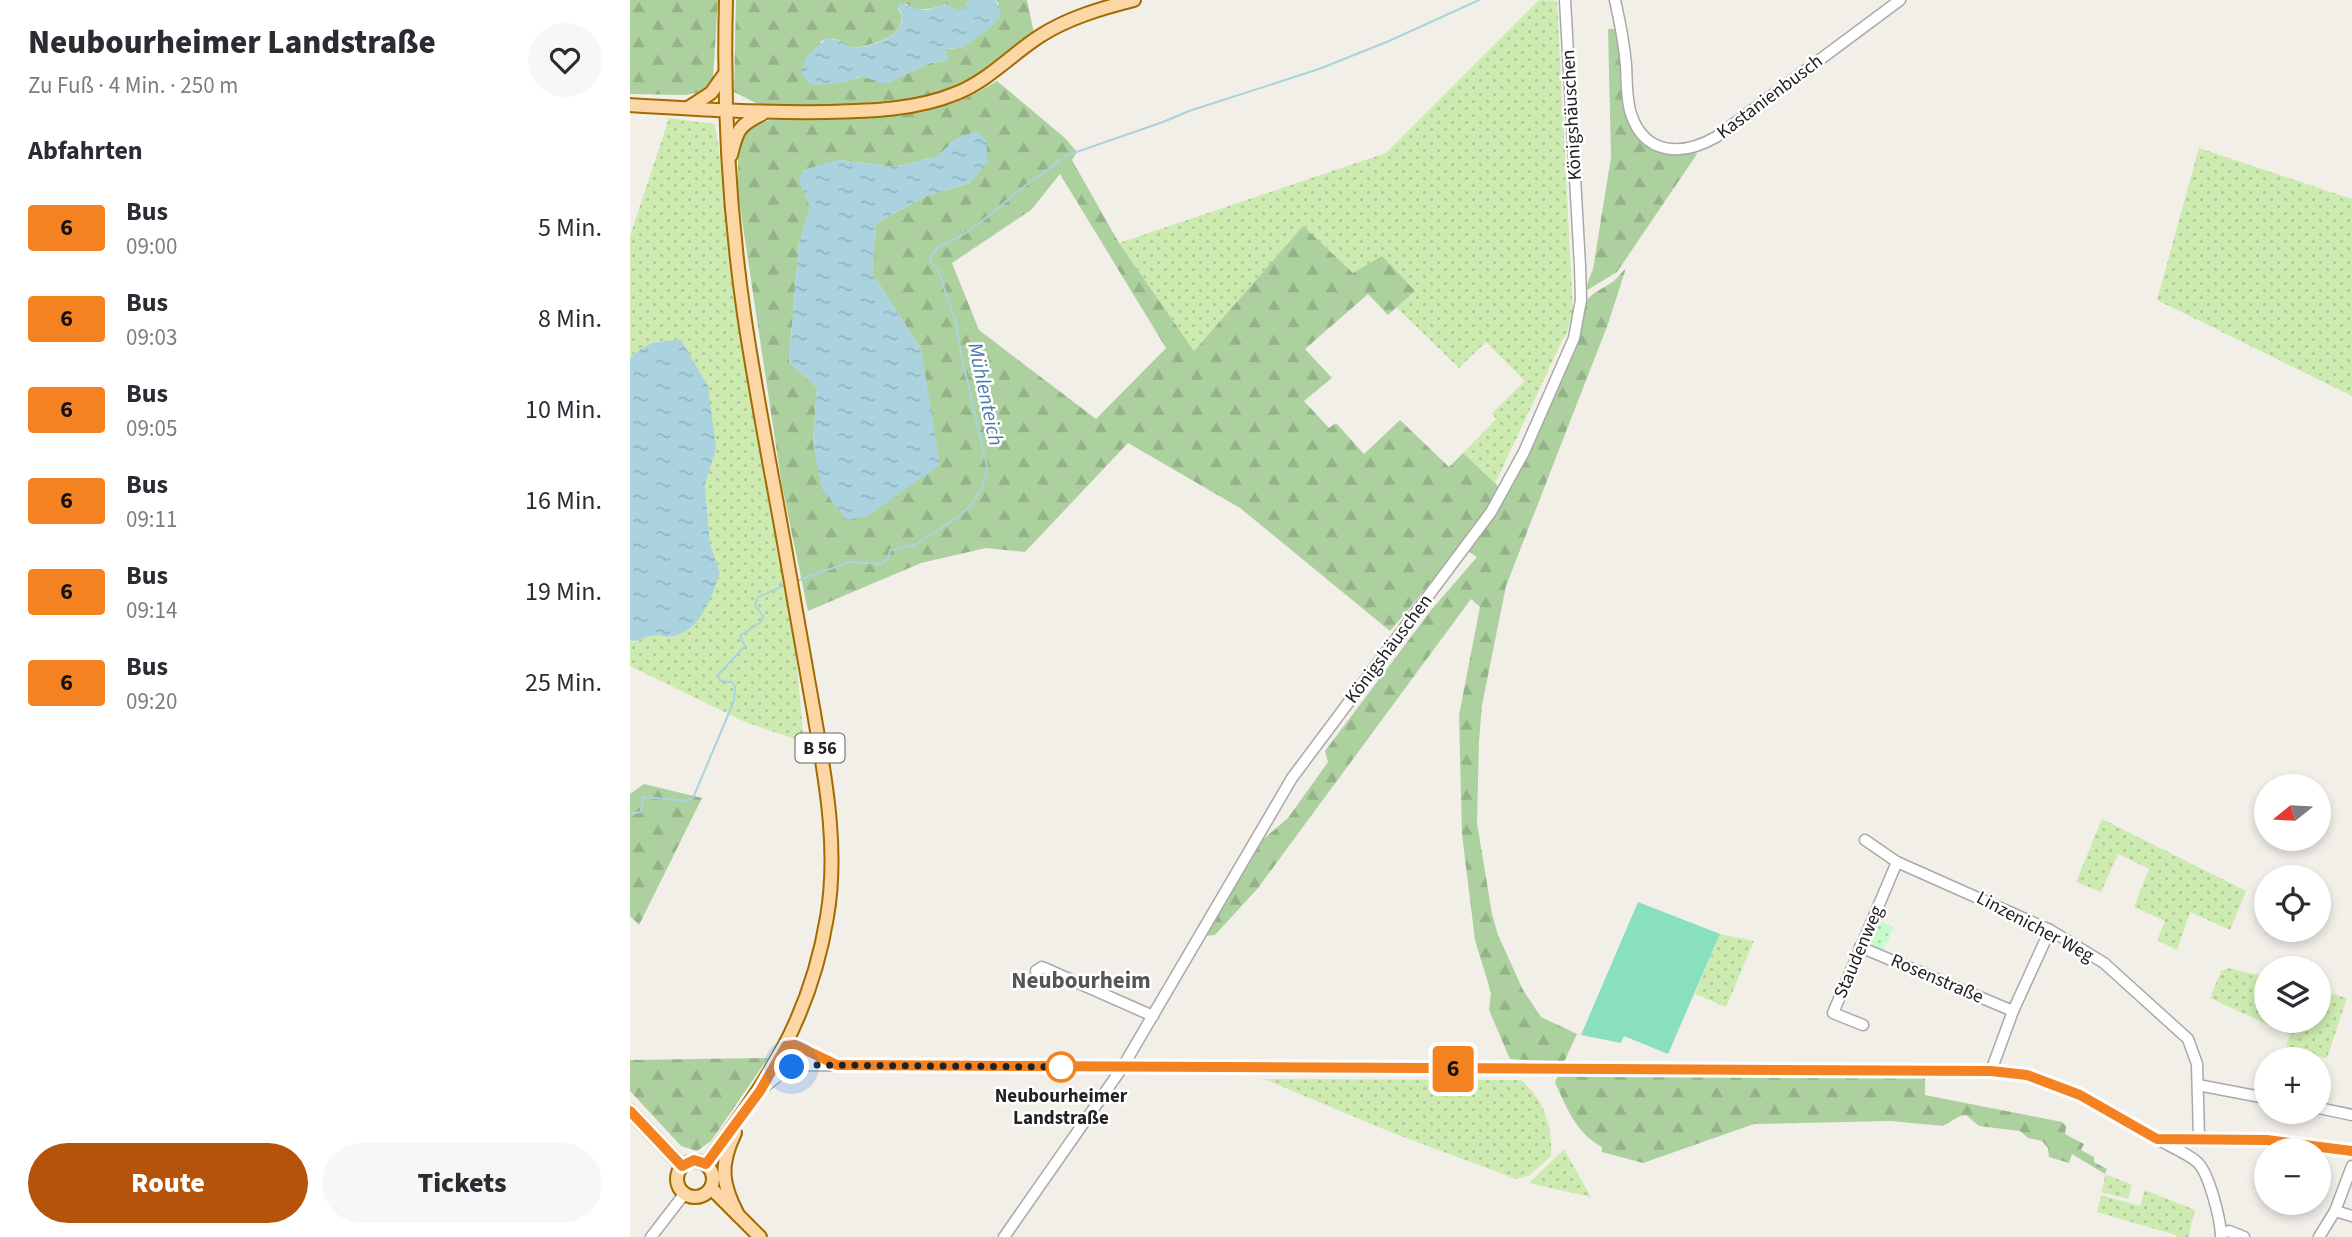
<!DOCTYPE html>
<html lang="de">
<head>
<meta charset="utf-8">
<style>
	:root { --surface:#fff; --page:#f7f7f7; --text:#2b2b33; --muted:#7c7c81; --accent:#b45309 }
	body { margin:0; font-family:"Source Sans 3",sans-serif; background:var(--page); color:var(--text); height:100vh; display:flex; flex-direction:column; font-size:26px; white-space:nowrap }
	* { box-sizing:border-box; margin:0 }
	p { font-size:23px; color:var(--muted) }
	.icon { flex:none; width:38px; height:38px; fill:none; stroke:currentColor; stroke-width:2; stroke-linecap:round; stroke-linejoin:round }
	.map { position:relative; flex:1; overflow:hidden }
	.details { display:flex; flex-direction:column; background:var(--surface); width:630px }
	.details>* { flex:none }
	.badge { padding:0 14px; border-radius:5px; font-size:24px; line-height:46px }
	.needle { width:46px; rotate:252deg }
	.controls { position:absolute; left:1624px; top:774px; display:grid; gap:14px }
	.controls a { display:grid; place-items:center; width:77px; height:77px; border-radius:50%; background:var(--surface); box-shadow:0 4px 10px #0003; font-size:35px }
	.you { position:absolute; width:35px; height:35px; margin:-18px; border:5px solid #fff; border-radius:50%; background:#1a73e8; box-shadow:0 0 0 10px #1a73e833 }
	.map>.badge { position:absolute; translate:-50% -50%; box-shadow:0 0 0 4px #fff }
	h2 { padding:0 28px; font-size:26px; line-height:63px }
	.round { display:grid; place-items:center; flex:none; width:74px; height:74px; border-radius:37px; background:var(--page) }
	.overview { display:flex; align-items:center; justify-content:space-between; height:119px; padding:0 28px }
	h1 { font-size:33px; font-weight:800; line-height:52px }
	.button { display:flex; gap:14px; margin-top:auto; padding:14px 28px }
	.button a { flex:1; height:80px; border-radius:42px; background:var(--accent); color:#fff; font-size:28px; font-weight:800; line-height:80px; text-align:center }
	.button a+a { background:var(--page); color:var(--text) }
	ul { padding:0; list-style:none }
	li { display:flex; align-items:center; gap:21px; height:91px; padding:0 28px }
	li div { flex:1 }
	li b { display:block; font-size:26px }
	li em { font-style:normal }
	li .badge { min-width:77px; font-weight:700; text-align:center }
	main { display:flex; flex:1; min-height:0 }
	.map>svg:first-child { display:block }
	.grass { fill:url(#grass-dots) }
	.forest { fill:url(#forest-firs); fill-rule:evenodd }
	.park { fill:url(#park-dots) }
	.pitch { fill:#88e0be }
	.water { fill:url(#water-ripples) }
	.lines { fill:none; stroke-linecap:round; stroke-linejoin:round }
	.stream { stroke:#aad3df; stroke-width:2 }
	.minor-casing { stroke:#a9a9a9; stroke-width:13 }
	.major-casing { stroke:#a06b00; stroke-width:16 }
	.minor { stroke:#fff; stroke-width:10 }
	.major { stroke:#fcd6a4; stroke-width:12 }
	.line-casing { stroke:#fff; stroke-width:16 }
	.line { stroke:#f58220; stroke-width:10 }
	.walk { stroke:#222; stroke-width:7; stroke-dasharray:0 12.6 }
	.stop-dot { fill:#fff; stroke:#f58220; stroke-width:3.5 }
	.labels { text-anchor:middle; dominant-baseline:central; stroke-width:5; stroke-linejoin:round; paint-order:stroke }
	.shield { fill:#fff; stroke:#646464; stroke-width:2 }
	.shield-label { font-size:18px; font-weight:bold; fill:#222 }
	.street-label { font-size:19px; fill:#222; stroke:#fff }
	.stop-label { font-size:19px; font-weight:bold; fill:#222; stroke:#fff }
	.water-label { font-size:21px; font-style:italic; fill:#4a7aab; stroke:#fff }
	.quarter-label { font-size:23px; font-weight:bold; fill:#555; stroke:#fff }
</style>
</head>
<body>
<main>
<section class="details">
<div class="overview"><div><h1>Neubourheimer Landstraße</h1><p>Zu Fuß · 4 Min. · 250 m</p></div><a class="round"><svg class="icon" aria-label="heart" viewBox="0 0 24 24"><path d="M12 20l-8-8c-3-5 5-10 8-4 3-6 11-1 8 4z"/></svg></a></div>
<h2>Abfahrten</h2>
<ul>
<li><span class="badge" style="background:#f58220;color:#111">6</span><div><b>Bus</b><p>09:00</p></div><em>5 Min.</em></li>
<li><span class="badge" style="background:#f58220;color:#111">6</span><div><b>Bus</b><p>09:03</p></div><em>8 Min.</em></li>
<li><span class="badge" style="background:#f58220;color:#111">6</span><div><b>Bus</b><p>09:05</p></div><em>10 Min.</em></li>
<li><span class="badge" style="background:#f58220;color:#111">6</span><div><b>Bus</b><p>09:11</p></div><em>16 Min.</em></li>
<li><span class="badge" style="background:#f58220;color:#111">6</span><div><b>Bus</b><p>09:14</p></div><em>19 Min.</em></li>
<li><span class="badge" style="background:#f58220;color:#111">6</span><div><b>Bus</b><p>09:20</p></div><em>25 Min.</em></li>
</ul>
<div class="button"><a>Route</a><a>Tickets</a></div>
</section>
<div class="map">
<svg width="1722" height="1237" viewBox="0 0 1722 1237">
	<defs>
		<pattern id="grass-dots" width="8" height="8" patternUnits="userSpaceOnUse" patternTransform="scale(1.75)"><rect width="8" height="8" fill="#cdebb0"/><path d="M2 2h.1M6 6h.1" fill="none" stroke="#b0c997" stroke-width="1.8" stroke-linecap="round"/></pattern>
		<pattern id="forest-firs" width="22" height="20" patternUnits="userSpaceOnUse" patternTransform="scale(1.75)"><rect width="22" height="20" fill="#add19e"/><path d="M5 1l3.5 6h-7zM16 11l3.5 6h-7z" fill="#95b388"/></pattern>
		<pattern id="park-dots" width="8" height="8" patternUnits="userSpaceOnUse" patternTransform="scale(1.75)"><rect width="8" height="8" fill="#c8facc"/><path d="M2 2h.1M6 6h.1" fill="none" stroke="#acd6af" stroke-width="1.8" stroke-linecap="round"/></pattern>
		<pattern id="water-ripples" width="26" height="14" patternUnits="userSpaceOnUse" patternTransform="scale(1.75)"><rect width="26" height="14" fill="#aad3df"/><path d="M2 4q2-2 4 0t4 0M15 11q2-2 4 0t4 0" fill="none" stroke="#92b5bf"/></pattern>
	</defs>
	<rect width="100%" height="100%" fill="#f2efe9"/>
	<!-- grass -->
	<g class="grass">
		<path d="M909,0l18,1 16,310 -6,22 -6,10 -66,141 -32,-31 33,-34 -4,-6 33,-32 -39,-39 -27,26 -63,-61 19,-16 -62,-18 -50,-47 -109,125 -75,-108 267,-90z"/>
		<path d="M39,118l46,6 42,291 38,230 9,97 -59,-20 -115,-56v-25l4,1 21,-8 15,3 50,-64 -10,-29 -5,-60 11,-36 -81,-95 -5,6v-123z"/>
		<path d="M1569,148l153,51v197l-195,-96z"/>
		<path d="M1472,819l144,72 -16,39 -40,-18 -13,38 -20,-10 8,-19 -31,-14 15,-38 -31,-15 -17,38 -25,-10z"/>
		<path d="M1090,934l34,7 -28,66 -31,-13z"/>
		<path d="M1598,968l38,9v43h53v-30l28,8 -20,60 -42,-8 5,-15 -80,-37 11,-27z"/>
		<path d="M634,1079l257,1c23,20 32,47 30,76l-21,19 -14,4 -123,-46z"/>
		<path d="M934,1149l27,48 -62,-14z"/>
		<path d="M1475,1174l27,11 -4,14 -26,-7z"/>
		<path d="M1515,1190l50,20 -7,27h-12v-2l-79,-23 4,-17 39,11z"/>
	</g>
	<!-- forest -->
	<g class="forest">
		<path d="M0,0h88l-5,77 -8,10 -9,6 -11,2 -55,-1z"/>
		<path d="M106,0h233l-5,9 -6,2 -12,-7c-15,5 -26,9 -40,0l-8,4c17,27 -29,39 -48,40 -11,-9 -18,-13 -30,-6l35,37 7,-3 25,7 43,-20 16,-2 2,-3 -4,-9h9l46,-45 -4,-4h32l7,34 -44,30 -24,21 -21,9 -68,13h-113l-30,-15z"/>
		<path d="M978,29h10l7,74 21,37 51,14 -80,118 -33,20 9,-23 18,-112z"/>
		<path d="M367,81l68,57 12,14 -5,8 47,83 75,108 109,-125 50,47 29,-17 33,35 -27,24 -20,-21 -63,55 27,29 -28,23 25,27 7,-5 28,31 36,-34 49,47 14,-14 37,35 -39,59 -71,84 -150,-123 -112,-65 -103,109 -39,-4 -65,15 -113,48 -26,-125 -44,-293v-53l10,-14 22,-6c61,-1 137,3 194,-21 11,-5 22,-12 33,-18zM327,138l13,45 -46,14 -48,26 -4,50 49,76 -108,94 4,-56 -28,-25 10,-119 11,-36 28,-47 57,7 43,-11zM430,174l106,174 -70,71 -117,-89 -27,-67 79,-53z"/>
		<path d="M996,268l-18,56 -102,262 -24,119 -3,36 -2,82 15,91 6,21 25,55 18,27 36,17 -13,28 -54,-3 -21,-49 2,-17 -16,-53 -13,-106 -3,-119 21,-108 -9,-8 -213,289 -43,47 -10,1 53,-92 30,-26 40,-56 -3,-11 107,-142 45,-52 -9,-6 31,-46 84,-199c8,-14 18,-16 31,-25 4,-4 8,-9 12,-13z"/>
		<path d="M14,784l58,14 -63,127 -9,-9v-122z"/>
		<path d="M138,1058l-57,83 -14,10 -16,-5 -51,-55v-31z"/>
		<path d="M928,1076h367v19l137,27 4,4 -1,8 19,10 -3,6 13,7v5l13,7 -2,5 -33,-20 -3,9 -20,-6 -1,-9 -6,-7 -14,-3 -8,-7 -41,-5 -13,-11 -6,1 -17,10 -52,-5 -137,3 -111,39 -41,-11v-5c-26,-14 -36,-40 -47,-65z"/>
	</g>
	<!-- park -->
	<path class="park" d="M1248,919l15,8 -6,17 -3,-1 -1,4 2,1 -1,3 -16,-8z"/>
	<!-- pitch -->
	<path class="pitch" d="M1008,902l82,32 -52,120 -44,-18 -3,7 -40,-8z"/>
	<!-- water -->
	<g class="water">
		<path d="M339,0h26l6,11 -1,6 -9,10 -29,21 -18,1 4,9 -1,3 -17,2 -43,20h-6l-19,-7 -20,7 -29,2 -7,-5 -5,-9 6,-15 20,-18 15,3 8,7c18,-1 44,-7 52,-25l-1,-11 -4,-7 2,-2 18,6 11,1 18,-6 12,6 6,-1z"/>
		<path d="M347,131l9,9 2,22 -18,21 -46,14 -48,26 -4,50 49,76 19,116 -74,52 -19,3 -25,-31 -9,-46 4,-56 -28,-25 10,-120 11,-35 -11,-26 4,-11 35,-10 57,7 43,-11 19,-18z"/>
		<path d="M51,340l27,46 8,62 -11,37 5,59 10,29c-9,24 -19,58 -47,63 -6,2 -11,-1 -17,-1 -9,0 -16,7 -26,6v-282c15,-17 29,-18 51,-19z"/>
	</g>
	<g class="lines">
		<!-- stream -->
		<g class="stream">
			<path d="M435,156l98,-34 26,-11 130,-42 70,-28 90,-41"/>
			<path d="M169,580l51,-18 31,2 8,-7 1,-7 25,-5 46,-30 11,-11 10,-16 4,-13 1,-9 -26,-112 -5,-32 -18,-52 -8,-10c4,-15 18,-16 29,-23 24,-14 44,-34 66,-51 12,-10 25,-16 36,-27"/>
			<path d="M0,814l11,-2 2,-15 44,4 6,-3 41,-97 1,-15 -3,-4 -12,-1 -2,-6 27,-29 -5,-10 21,-14 2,-6 -8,-11 3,-8 27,-12"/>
		</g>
		<defs>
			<g id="minor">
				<path d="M985,0c5,22 9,43 11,65 1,16 0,34 5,49 14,42 52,42 85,23l184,-137"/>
				<path d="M1235,840l32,22 153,68 54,33 84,76 9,25 2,74"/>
				<path d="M1230,947l153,64"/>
				<path d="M406,971l6,-4 111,49"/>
				<path d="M1233,1025l-30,-12 64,-151"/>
				<path d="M157,1046l8,-1 39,18"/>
				<path d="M157,1046l7,11 14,8"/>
				<path d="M1361,1071l22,-60 37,-81"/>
				<path d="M1568,1085l68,13"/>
				<path d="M133,1088l21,-17 25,-6 1182,6 36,4 53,20 77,44 110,1 85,11"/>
				<path d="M1689,1108l33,7"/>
				<path d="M1527,1139c12,7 30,14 40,23 12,10 24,59 24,75"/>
				<path d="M1705,1211l17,5"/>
				<path d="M1591,1233l8,-2 15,6"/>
				<path d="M21,1237l34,-44"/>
				<path d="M374,1237l118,-169 170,-290 199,-266 33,-60 50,-114 7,-38 -1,-34 -15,-266"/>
				<path d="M1689,1237l16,-26 17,-45"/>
			</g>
			<g id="major">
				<path d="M0,105c66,4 131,8 196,7 45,-1 90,-2 131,-19 32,-13 55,-39 83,-57 28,-18 62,-28 94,-36"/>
				<path d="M58,108l23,-15 13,-18"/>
				<path d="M101,155c6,-25 8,-30 31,-41"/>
				<path d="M0,1111l52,55"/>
				<path d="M105,1133c-16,33 -13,51 3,82"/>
				<circle cx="65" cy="1179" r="18"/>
				<path d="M76,1164c61,-82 104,-144 121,-247 11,-63 0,-130 -11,-192 -7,-42 -15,-84 -22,-125 -16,-96 -36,-191 -50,-286 -15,-105 -21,-209 -18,-314"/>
				<path d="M81,1188l49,49"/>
			</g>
		</defs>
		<!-- minor casing -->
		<use href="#minor" class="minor-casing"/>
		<!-- major casing -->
		<use href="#major" class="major-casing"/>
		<!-- minor -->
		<use href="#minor" class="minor"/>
		<!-- major -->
		<use href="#major" class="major"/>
	</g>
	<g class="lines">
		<defs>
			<path id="line" d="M0,1111l52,55 12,-6 12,4 54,-73 26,-45 9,-1 42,20 1154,6 36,4 53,20 77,44 110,1 85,11"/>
		</defs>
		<!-- line casing -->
		<use href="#line" class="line-casing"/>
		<!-- line -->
		<use href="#line" class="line"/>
		<!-- walk -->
		<path class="walk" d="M162,1067l17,-2 252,2"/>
	</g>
	<!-- markers -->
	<circle class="stop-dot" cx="431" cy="1067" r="14"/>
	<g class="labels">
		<!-- shield labels -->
		<rect class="shield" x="165.5" y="733.5" width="49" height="29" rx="5"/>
		<g class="shield-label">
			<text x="190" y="748">B 56</text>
		</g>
		<!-- street labels -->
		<g class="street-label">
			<text transform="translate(1140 97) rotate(-37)">Kastanienbusch</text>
			<text transform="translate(942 115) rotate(-93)">Königshäuschen</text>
			<text transform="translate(759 649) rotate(-53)">Königshäuschen</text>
			<text transform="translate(1405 927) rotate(28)">Linzenicher Weg</text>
			<text transform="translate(1229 952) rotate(-67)">Staudenweg</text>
			<text transform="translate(1307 979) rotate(23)">Rosenstraße</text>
		</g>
		<!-- stop labels -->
		<g class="stop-label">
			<text x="431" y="1096">Neubourheimer<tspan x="431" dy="22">Landstraße</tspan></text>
		</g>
		<!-- water labels -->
		<g class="water-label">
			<text transform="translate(356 394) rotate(78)">Mühlenteich</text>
		</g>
		<!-- quarter labels -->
		<g class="quarter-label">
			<text x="451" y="980">Neubourheim</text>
		</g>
	</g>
</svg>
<div class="controls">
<a><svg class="needle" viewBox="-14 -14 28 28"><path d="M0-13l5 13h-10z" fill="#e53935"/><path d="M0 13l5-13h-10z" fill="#7c7c81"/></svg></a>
<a><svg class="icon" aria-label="locate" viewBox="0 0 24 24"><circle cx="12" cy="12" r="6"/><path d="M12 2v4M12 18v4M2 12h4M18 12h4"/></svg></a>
<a><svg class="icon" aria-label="layers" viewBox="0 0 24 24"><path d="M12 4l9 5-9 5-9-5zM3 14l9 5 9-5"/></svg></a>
<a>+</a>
<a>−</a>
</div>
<div class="you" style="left:162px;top:1067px"></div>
<b class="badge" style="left:823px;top:1069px;background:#f58220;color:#111">6</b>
</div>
</main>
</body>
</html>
